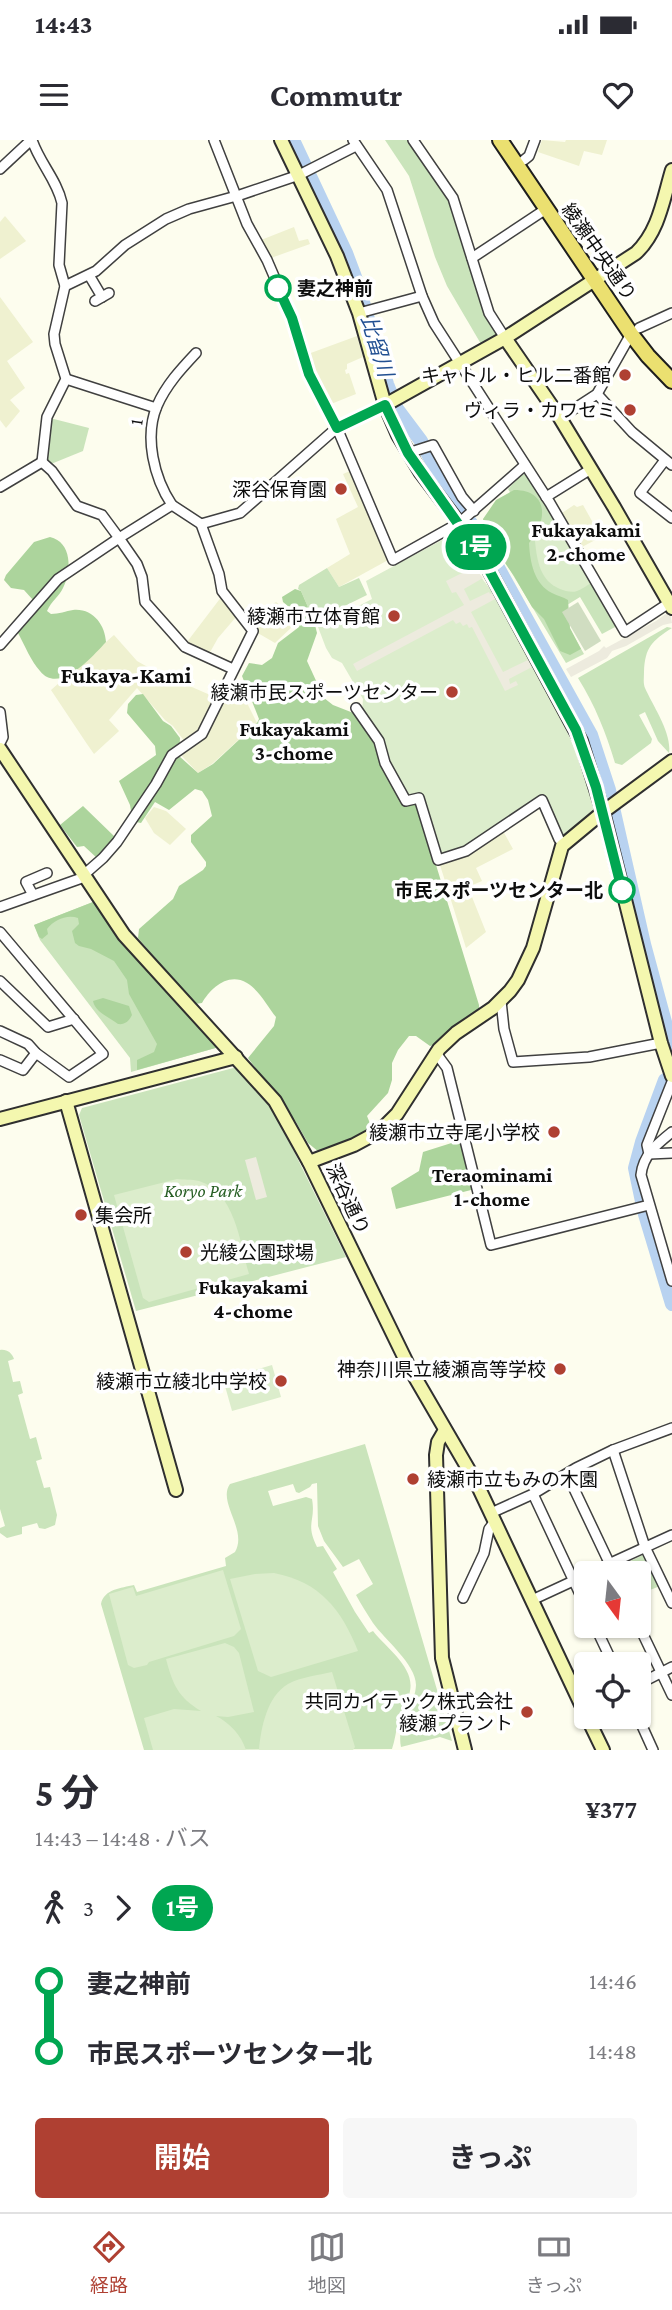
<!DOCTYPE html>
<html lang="ja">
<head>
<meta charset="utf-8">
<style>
	:root { --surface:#fff; --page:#f7f7f7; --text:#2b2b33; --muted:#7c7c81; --line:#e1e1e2; --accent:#af4032 }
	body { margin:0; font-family:"Crimson Pro","Noto Sans JP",serif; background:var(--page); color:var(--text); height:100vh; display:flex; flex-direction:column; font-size:26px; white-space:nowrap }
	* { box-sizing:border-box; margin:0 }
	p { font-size:23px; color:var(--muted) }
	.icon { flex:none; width:38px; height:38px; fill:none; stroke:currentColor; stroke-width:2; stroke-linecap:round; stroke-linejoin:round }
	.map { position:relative; height:1610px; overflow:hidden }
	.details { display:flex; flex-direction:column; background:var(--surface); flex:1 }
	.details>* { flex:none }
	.badge { padding:0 14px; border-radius:23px; font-size:24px; line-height:46px }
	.needle { width:46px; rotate:165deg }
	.buttons { position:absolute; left:574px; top:1421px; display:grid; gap:14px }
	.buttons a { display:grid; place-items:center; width:77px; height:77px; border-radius:7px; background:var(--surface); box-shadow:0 2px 5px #0004; font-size:35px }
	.map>.badge { position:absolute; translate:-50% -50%; box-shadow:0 0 0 4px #fff }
	.legs { display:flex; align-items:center; gap:10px; height:77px; padding:0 35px; font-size:23px }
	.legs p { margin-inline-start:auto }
	.headline { display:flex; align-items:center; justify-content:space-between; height:119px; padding:0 35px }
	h1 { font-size:38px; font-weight:700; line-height:52px }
	.action { display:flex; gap:14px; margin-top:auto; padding:14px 35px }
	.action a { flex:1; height:80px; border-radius:7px; background:var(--accent); color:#fff; font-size:28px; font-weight:700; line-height:80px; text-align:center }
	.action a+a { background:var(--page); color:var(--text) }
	ul { padding:0 35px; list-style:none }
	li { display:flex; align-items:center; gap:24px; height:70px; font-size:26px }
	li i { display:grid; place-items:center; width:10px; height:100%; margin:0 9px; background:currentColor }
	li i::after { content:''; width:18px; height:18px; margin:-9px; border:5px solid; border-radius:50%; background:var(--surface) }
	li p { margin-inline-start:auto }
	li:first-child i { background:linear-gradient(#0000 50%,currentColor 0) }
	li:last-child i { background:linear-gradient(currentColor 50%,#0000 0) }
	.status { display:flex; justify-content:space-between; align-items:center; height:49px; padding:0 35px; background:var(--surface); direction:ltr }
	.status svg { height:19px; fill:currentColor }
	header { display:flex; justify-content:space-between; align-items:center; height:91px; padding:0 35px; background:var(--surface); font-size:32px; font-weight:700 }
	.tab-bar { display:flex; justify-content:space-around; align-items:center; height:98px; border-top:2px solid var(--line); background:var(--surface); font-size:19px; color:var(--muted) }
	.tab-bar a { display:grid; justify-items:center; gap:4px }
	.tab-bar .on { color:var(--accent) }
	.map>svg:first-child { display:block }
	.farmland { fill:#eff1d0 }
	.green { fill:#cae4bb }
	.forest { fill:#acd49c }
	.cemetery { fill:#d0ddc1 }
	.pitch { fill:#dcedcc }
	.plaza { fill:#edebde }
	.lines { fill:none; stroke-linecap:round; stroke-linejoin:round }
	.river { stroke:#b8d2f0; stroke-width:14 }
	.street-casing { stroke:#404040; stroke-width:12 }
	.secondary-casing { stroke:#2f2f2f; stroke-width:16 }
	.primary-casing { stroke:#1e1e1e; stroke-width:18 }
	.street { stroke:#fff; stroke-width:9 }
	.secondary { stroke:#f4f7af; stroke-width:12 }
	.primary { stroke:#ebe070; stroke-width:14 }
	.line-1-casing { stroke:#fff; stroke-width:16 }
	.line-1 { stroke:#00a651; stroke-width:10 }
	.stop-1-dot { fill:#fff; stroke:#00a651; stroke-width:3.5 }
	.poi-dot { fill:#af4032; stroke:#fff; stroke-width:2.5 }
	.labels { text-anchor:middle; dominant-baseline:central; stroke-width:7; stroke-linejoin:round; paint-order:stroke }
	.street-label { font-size:19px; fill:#0d0d0d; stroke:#fff }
	.stop-label { font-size:19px; font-weight:bold; fill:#0d0d0d; stroke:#fff; text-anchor:start }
	.poi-label { font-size:19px; fill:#0d0d0d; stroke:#fff; text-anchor:end }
	.park-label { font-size:19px; font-style:italic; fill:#275e24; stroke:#fff }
	.water-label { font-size:21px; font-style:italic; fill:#225092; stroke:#fff }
	.neighbourhood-label { font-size:21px; font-weight:bold; fill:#0d0d0d; stroke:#fff }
	.quarter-label { font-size:23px; font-weight:bold; fill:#0d0d0d; stroke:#fff }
</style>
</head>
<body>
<div class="status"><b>14:43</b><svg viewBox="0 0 49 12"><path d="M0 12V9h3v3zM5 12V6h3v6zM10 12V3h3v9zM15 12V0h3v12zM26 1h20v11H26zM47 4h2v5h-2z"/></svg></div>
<header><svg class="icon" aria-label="menu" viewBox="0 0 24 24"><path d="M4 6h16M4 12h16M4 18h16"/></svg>Commutr<svg class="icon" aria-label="heart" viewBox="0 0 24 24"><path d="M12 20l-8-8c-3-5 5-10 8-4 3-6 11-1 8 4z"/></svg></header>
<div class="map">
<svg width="672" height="1610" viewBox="0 0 672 1610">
	<rect width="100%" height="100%" fill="#fdfdee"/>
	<!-- farmland -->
	<g class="farmland">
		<path d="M542,0l23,2 1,-2h41l-5,15 -18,-4 -5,15 -41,-14z"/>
		<path d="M5,76l21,25 -26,18v-37z"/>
		<path d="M294,87l5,14 9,-2 2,5 -39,14 -10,-18z"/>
		<path d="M0,157l33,45 -26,19 18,27 -15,12 10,11 -14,17 -6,-8z"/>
		<path d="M357,196l6,21 -16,7v5l-2,1 1,4 3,-1 7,21 -25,10 -13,-24 -10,-26z"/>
		<path d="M350,331l40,88 -51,28 -12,-19 23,-14 -14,-35 22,-12 -15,-33z"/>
		<path d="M574,365l3,2 6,-2 18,32 -19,10 -20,-34z"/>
		<path d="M222,456l14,21 -18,21 -9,16 -22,-12z"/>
		<path d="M276,462l15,12 2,12 -18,17 -19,-11 -8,-13z"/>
		<path d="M114,495l23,26 16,9 64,28 -14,27 -18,17 -12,-16 -8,-6 -28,-32 -28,32 10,11 -25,23 -7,-10 -36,-54z"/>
		<path d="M235,539l22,44 -45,41 -14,9 -17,-18 28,-23z"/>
		<path d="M154,667l12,4 20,18 -16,16 -16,-12 -9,-15z"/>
		<path d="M503,691l10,18 -37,19 6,13 -14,6 18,45 -20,16 -26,-83 27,-11z"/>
	</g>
	<!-- green -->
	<g class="green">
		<path d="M385,0h26l35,52 52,140 -2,4 -15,8 -34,-58 -12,-29 -26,-81z"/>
		<path d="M50,278l39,10 -6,23 -32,13 -4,-5z"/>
		<path d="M522,334l5,1 90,151 -15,8 -22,-37 -21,13 25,44 -18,9 -65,-108 19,-48 -12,-18z"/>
		<path d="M327,428l12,19 20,-9 8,17 -53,26 -13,-30 -3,-2 1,-4z"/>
		<path d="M667,487l5,1c-20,13 -27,19 -28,44 0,6 -1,11 1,16 8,18 27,45 24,65l-11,-12 -13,-29 -6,3 13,24 -1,4 -29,22 -7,-2c-9,-30 -20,-58 -37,-85z"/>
		<path d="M93,762l21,31 105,114 -88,25 -1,-14 -90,-118 -6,-15z"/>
		<path d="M237,927l25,26 13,20 71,144 -210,54 -57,-196 3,-7z"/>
		<path d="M0,1210c7,-1 12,3 14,9l-6,2 5,21 7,-1 3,12 -5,2 12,44 6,-2 6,22 -6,2 8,27 6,-1 7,28 -2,10 -10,4 -6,-1 -2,-5 -15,4v7l-15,4 -7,-5v-5l5,-2 -5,-17z"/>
		<path d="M365,1304l87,297 -12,-4 -39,10c-5,-23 14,-40 15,-62 0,-21 -32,-46 -43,-62 -6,-9 -12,-19 -17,-28l17,-11 -14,-25 -16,8 -19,-26 -6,-15 -1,-43 -5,1 -2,3 -11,6 -3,-1 -3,-8 -25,7 5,15 33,-9 6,2c4,22 -7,24 5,48l6,-1 14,23 -4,3 22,40 14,21 4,-2c13,17 42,36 37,60 -2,11 -9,20 -12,31 -2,9 -3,18 -6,27l-248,1 -43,-146c3,-15 20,-16 33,-19l3,7 89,-26 -1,-8 10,-6c13,-22 -18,-50 -5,-68z"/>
		<path d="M645,1414l15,32 -15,6 3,8 -9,5v-32h-21l-2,-5z"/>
	</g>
	<!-- forest -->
	<g class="forest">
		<path d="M514,350c35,0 34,31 15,53 1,19 5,41 23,50 6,3 11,4 16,7l2,28 11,21 -11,6 -10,-4 -16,-32 -12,-12 -18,-31 -28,-41 -3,-16 13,-19z"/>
		<path d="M50,397c22,5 22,34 13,51 -4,9 -11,12 -16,23l4,3c8,0 15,-3 22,-4 20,-2 32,15 33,32 -14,15 -47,53 -66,29 -9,-10 -15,-25 -22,-38l18,-21 -3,-12 -9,-10 -13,-2 -7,-8 2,-5 28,-33z"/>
		<path d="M295,449l6,2 13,30 3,12 -10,28 17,37 9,7 23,9 22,29 4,21 17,34 4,4 14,1 62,202v5l-28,18 -17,17 -4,1 -14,-10h-7l-11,14 -6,13v17l-4,13 -21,23 4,10 -1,5 -51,21 -11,-9 -12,-21 -48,-64 26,-32 2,-9c-8,-10 -17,-27 -29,-34 -19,-11 -36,5 -45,20l-7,1 -57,-66 1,-9 34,-30 6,-13 24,-16 3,-4v-4l-15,-20v-7l21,-19 -4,-16 -6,-9 -7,-2 -26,21 -14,-8 -14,21 -5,-1 -4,-5 -2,-12 -11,-24 37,-26 -1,-9 -28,-33 1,-9 8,-9 7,-1 20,27 8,5 9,12 -1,18 19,17 15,-9 44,-41 2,-4 -17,-43 7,-13 13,2 10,-7 6,-15 21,-16 1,-4 -6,-12 -11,-9 -1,-5z"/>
		<path d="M83,666l33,32 -18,21 -14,-13 -7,1 -17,-22z"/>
		<path d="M93,762l21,31 105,114 -82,23v-10l17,-8 3,-8 -28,-50 -2,-14 -13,-19 -23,-12 -12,-3 -4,-3 -3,-12 7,-7 -1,-6c-11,-4 -24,2 -31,11l1,5 -6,5 -3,-2 -5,-12z"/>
		<path d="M103,858l26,8 3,9c-3,6 -7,10 -14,9 -9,-7 -23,-12 -25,-23z"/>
		<path d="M461,1000l14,49 -79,20 -5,-21 28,-17 4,-19z"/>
	</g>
	<!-- cemetery -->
	<path class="cemetery" d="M578,462l23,39 -16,10 -23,-39z"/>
	<!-- pitch -->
	<g class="pitch">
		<path d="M555,380l37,62c-4,3 -10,7 -15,9 -5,2 -12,0 -17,-2 -20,-8 -23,-28 -25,-48l8,-11z"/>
		<path d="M457,392l7,11 13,29 21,27 66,126 20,45 10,39 -2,6 -28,21 -5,-1 -15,-38 -79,51 -22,8 -4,-3 -17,-59 -13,3 -6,-2 -41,-83 1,-13 -21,-36 -10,-5 -6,-10 -8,-21 54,-28 -6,-18z"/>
		<path d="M177,1039c6,1 15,0 22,2 36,11 41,62 50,93l-100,28 -6,-4 -29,-103z"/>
		<path d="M272,1225l9,32 -49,14 -9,-32z"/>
		<path d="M223,1430l18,59 -7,7 -85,26 -2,3 -13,3 -6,-3 -19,-71 24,-7 3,9z"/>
		<path d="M274,1433c46,9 67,36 84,78l-87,26 -13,-6 -28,-92 25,-5z"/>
		<path d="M225,1503l9,4 5,6 15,59 -26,5 -12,-1c14,7 25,19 30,34h-93l-9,-32 30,-9 27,2c-23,-14 -28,-26 -35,-52z"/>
		<path d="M332,1532l23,75 -2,3h-94c2,-22 8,-54 29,-66 13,-7 31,-9 44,-12z"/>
	</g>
	<!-- plaza -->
	<g class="plaza">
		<path d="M474,427l9,11 -19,11 6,12 19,-9 1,2 4,-2 3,6 -26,14 32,60 25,-12 4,7 -23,12 1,5 6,-3 2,4 -13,6 -33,-64 -3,1 -2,-4 -4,2 -3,-4 -4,2 -3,-4 -96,51 -4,-7 111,-59 -8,-13 -4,1 -6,-12z"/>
		<path d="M670,471l2,12 -9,2 -37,21 -14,5 -5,7 -36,19 -5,-8 33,-18 5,-5 2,2 50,-27z"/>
		<path d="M256,1017l11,40 -11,3 -11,-40z"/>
	</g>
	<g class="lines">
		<!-- river -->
		<g class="river">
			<path d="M293,0l53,113 12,32 29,99 10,25 24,32 27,51 33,45 110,198 18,55 35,154 28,104"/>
			<path d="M665,940l-23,62 -7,26 9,43 28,93"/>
		</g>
		<defs>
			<g id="street">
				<path d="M32,0c7,22 25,40 30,63l-3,62 6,21 -11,48 1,10 11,35 -19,38 -5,45"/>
				<path d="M214,0l33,84 20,36 25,58 20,62 25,48 56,132 66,-37 66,-58"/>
				<path d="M353,0l34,50 35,106 12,27 116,180 75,129 47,-31"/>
				<path d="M413,0l40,58 36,115 16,25"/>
				<path d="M524,20l5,-4 6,-16"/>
				<path d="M0,29l31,-29"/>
				<path d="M472,118l74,-49"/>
				<path d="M89,135l13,22"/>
				<path d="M65,146l31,-15 29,-26 41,-26 23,-10 51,-14 59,-20 57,-29"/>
				<path d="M95,161l14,-8"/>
				<path d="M359,173l63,-17"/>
				<path d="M639,188l33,-15"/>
				<path d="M66,239l90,29"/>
				<path d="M597,254l35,38 40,33"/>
				<path d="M560,278l37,-24 34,-60"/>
				<path d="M408,313l25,-8 29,52 12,14"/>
				<path d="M665,320l-25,33 32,25"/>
				<path d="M0,347l42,-25"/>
				<path d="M546,357l45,-28"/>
				<path d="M172,365c-18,-27 -28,-68 -15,-99 9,-21 24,-37 39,-53"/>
				<path d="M201,384l39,-11 92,-81 53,-27"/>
				<path d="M0,505l58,-66 61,-41 -17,-23 -25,-9 -25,-35 -10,-9"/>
				<path d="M356,568l23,33 6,22 21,38 13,-3 19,62 28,-9 76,-51 17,39 4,5"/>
				<path d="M0,572l3,25 -3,6"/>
				<path d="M33,755l-7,-13 21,-9"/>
				<path d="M0,767l79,-28 24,-21 14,-16 39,-58 16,-29 30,-21 51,-103 -31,-40 -3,-17 -18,-50 -29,-19 -53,33 18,26 5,13 3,25 40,45 48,22"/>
				<path d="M0,792l103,122 -34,23 -33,-24 -8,-9 -28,-13"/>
				<path d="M0,841l48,46 26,-8"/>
				<path d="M501,861l3,28 9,33 76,-5 72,-14"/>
				<path d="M436,913l11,15 44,177 158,-40"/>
				<path d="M0,920l23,10 13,-17"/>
				<path d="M672,992c-15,12 -29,23 -31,43l31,106"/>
				<path d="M649,1014l-2,-9 25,-63"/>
				<path d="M649,1014l23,-1"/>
				<path d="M613,1310l32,97 27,56"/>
				<path d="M567,1334l47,99"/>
				<path d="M533,1354l53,113"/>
				<path d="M491,1373l42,-19 43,-26 37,-18 59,-22"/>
				<path d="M589,1433l83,-38"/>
				<path d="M463,1458l21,-45 5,-24 6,-8"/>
				<path d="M532,1460l54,-25"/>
				<path d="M595,1486l18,38"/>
				<path d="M639,1486l33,69"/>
				<path d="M639,1544l33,-17"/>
				<path d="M638,1577l15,33"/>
			</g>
			<g id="secondary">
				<path d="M281,0l56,116 22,57 26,92 13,30 23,38 41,54 21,32 98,182 22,71 58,231 11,33"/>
				<path d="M505,198l55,80 54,89 58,101"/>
				<path d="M385,265l120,-67 131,-85c23,-22 27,-53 36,-83"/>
				<path d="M0,609l124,186 151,166 34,61 100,205 68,117 109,231"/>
				<path d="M66,961l110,389"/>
				<path d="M0,979l236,-62"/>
				<path d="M309,1022l45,-17 26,-14 17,-17 42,-65 17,-16 37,-25 17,-17 8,-11 15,-32 29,-102 41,-34 69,-51"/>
				<path d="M445,1290l-7,12 -2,13 6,203 23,92"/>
				<path d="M587,1577l16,33"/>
			</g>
			<path id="primary" d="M500,0l131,194 17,22 24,25"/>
		</defs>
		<!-- street casing -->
		<use href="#street" class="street-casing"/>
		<!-- secondary casing -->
		<use href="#secondary" class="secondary-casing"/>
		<!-- primary casing -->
		<use href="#primary" class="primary-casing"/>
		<!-- street -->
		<use href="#street" class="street"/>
		<!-- secondary -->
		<use href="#secondary" class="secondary"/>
		<!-- primary -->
		<use href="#primary" class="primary"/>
	</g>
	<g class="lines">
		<defs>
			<path id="line-1" d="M278,148l14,30 17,56 28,54 48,-23 23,48 75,106 93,171 20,57 26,103"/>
		</defs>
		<!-- line-1 casing -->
		<use href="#line-1" class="line-1-casing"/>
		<!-- line-1 -->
		<use href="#line-1" class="line-1"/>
	</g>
	<!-- markers -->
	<g class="stop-1-dot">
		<circle cx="278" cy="148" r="12"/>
		<circle cx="622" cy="750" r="12"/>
	</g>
	<g class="poi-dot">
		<circle cx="625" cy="235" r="7"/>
		<circle cx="630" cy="270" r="7"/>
		<circle cx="341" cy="349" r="7"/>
		<circle cx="394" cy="476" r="7"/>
		<circle cx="452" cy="552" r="7"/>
		<circle cx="554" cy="992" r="7"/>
		<circle cx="81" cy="1075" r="7"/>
		<circle cx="186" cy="1112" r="7"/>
		<circle cx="560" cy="1229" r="7"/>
		<circle cx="281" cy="1241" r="7"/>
		<circle cx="413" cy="1339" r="7"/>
		<circle cx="527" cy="1572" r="7"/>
	</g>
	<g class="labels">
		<!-- street labels -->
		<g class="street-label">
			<text transform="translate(599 112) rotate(55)">綾瀬中央通り</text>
			<text transform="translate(136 282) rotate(-82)">1</text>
			<text transform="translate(348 1059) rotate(65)">深谷通り</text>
		</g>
		<!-- stop labels -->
		<g class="stop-label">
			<text x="297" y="148">妻之神前</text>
			<text x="603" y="750" text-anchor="end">市民スポーツセンター北</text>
		</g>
		<!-- poi labels -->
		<g class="poi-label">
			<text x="611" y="235">キャトル・ヒル二番館</text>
			<text x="616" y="270">ヴィラ・カワセミ</text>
			<text x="327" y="349">深谷保育園</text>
			<text x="380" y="476">綾瀬市立体育館</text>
			<text x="438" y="552">綾瀬市民スポーツセンター</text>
			<text x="540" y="992">綾瀬市立寺尾小学校</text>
			<text x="95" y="1075" text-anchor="start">集会所</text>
			<text x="200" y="1112" text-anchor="start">光綾公園球場</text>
			<text x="546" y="1229">神奈川県立綾瀬高等学校</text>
			<text x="267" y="1241">綾瀬市立綾北中学校</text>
			<text x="427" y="1339" text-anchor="start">綾瀬市立もみの木園</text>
			<text x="513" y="1561">共同カイテック株式会社<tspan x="513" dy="22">綾瀬プラント</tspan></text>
		</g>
		<!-- park labels -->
		<g class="park-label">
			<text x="203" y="1050">Koryo Park</text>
		</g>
		<!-- water labels -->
		<g class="water-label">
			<text transform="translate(377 206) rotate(73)">比留川</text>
		</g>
		<!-- neighbourhood labels -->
		<g class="neighbourhood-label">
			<text x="586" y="390">Fukayakami<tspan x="586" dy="24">2-chome</tspan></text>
			<text x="294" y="589">Fukayakami<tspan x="294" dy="24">3-chome</tspan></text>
			<text x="492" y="1035">Teraominami<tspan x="492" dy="24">1-chome</tspan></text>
			<text x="253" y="1147">Fukayakami<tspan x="253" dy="24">4-chome</tspan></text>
		</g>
		<!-- quarter labels -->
		<g class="quarter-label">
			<text x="126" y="535">Fukaya-Kami</text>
		</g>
	</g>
</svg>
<div class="buttons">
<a><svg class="needle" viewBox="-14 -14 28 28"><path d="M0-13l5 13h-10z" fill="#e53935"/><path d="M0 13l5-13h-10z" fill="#7c7c81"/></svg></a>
<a><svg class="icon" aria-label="locate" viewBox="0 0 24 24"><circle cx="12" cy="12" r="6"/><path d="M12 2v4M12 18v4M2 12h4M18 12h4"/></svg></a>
</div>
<b class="badge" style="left:476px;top:407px;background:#00a651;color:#fff">1号</b>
</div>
<section class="details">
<div class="headline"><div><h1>5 分</h1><p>14:43 – 14:48 · バス</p></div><b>¥377</b></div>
<div class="legs"><svg class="icon" aria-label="walk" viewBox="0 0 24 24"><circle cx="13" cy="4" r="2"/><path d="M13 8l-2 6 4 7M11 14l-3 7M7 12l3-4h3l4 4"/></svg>3<svg class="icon" aria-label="forward" viewBox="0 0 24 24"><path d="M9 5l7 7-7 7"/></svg><b class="badge" style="background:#00a651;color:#fff">1号</b></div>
<ul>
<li><i style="color:#00a651"></i><b>妻之神前</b><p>14:46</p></li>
<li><i style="color:#00a651"></i><b>市民スポーツセンター北</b><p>14:48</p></li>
</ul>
<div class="action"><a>開始</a><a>きっぷ</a></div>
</section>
<nav class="tab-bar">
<a class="on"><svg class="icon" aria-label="directions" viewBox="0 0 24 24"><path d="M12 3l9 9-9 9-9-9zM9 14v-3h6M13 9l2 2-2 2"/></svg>経路</a>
<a><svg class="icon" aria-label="map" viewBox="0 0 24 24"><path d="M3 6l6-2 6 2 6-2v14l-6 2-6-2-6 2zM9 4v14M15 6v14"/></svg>地図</a>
<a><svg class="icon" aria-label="tickets" viewBox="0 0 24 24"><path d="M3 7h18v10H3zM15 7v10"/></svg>きっぷ</a>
</nav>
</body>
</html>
